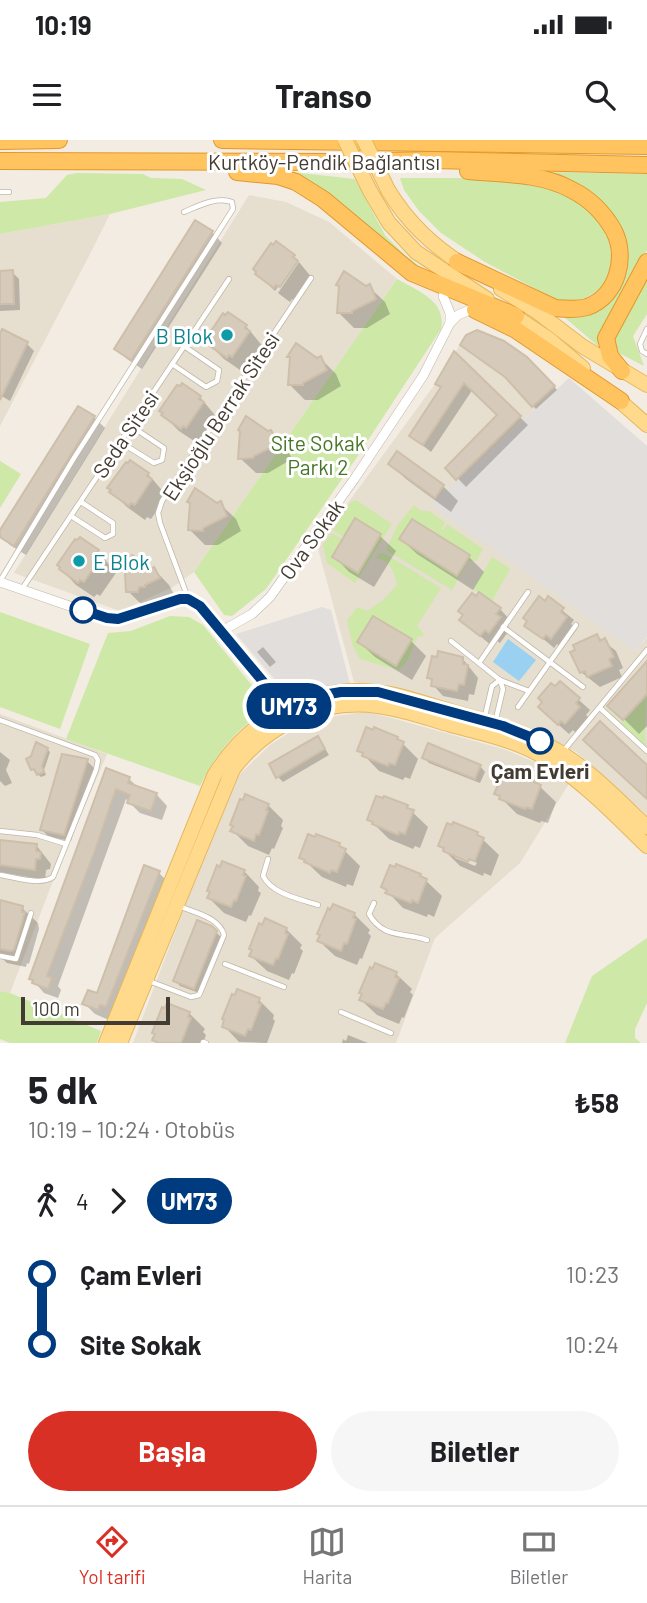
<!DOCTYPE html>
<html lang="tr">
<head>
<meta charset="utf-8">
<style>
	:root { --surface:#fff; --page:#f6f6f6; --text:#202124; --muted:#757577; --line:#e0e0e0; --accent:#d93025 }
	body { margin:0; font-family:Barlow,sans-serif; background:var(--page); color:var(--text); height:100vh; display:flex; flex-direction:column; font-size:26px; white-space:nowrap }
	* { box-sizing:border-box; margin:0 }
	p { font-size:23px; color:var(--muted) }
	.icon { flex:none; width:38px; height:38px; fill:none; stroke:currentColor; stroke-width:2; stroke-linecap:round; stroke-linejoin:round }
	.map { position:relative; height:903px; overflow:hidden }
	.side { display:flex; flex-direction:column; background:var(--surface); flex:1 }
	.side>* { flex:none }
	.badge { padding:0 14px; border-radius:23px; font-size:24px; line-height:46px }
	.scale { position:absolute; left:21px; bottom:18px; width:149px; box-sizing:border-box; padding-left:7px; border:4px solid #433c32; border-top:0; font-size:19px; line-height:24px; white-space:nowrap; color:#433c32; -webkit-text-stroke:5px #fff; paint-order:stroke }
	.map>.badge { position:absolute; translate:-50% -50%; box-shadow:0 0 0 4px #fff }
	.legs { display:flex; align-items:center; gap:10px; height:77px; padding:0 28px; font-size:23px }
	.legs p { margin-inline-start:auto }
	.overview { display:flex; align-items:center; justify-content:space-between; height:119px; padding:0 28px }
	h1 { font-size:38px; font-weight:700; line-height:52px }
	.cta { display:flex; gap:14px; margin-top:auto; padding:14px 28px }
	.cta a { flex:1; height:80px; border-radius:42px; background:var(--accent); color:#fff; font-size:28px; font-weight:700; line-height:80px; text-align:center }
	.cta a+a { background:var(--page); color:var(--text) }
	ul { padding:0 28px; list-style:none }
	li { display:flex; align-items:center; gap:24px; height:70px; font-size:26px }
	li i { display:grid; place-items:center; width:10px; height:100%; margin:0 9px; background:currentColor }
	li i::after { content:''; width:18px; height:18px; margin:-9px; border:5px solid; border-radius:50%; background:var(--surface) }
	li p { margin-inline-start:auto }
	li:first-child i { background:linear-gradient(#0000 50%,currentColor 0) }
	li:last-child i { background:linear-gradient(currentColor 50%,#0000 0) }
	.status { display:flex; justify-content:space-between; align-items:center; height:49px; padding:0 35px; background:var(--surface); direction:ltr }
	.status svg { height:19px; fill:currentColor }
	header { display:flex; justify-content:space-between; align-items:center; height:91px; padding:0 28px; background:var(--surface); font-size:32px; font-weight:700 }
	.dock { display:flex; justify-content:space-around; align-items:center; height:98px; border-top:2px solid var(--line); background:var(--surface); font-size:19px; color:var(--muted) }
	.dock a { display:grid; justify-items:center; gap:4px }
	.dock .active { color:var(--accent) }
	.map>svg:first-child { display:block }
	.residential { fill:#e6decf }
	.green { fill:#cee8a8 }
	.parking { fill:#e1dedb }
	.water { fill:#9ad1f2 }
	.shadow { fill:#0003; fill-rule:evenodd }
	.building { fill:#d6caba; stroke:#cebfaa; stroke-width:2 }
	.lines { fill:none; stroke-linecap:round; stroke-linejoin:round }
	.lane-casing { stroke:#c0b6a7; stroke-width:6 }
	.street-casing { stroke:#c0b6a7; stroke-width:10 }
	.primary-casing { stroke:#e7b75b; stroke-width:16 }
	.highway-casing { stroke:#e2982c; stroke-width:18 }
	.lane { stroke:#fff; stroke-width:4.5 }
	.street { stroke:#fff; stroke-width:9 }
	.primary { stroke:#ffda8d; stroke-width:14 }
	.highway { stroke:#ffc45f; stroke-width:16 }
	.primary-bridge-casing { stroke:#e7b75b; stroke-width:16; stroke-linecap:butt }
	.primary-bridge { stroke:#ffda8d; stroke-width:14 }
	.line-1-casing { stroke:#fff; stroke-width:16 }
	.line-1 { stroke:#003b80; stroke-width:10 }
	.culture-dot { fill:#0f9aa8; stroke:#fff; stroke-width:2.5 }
	.stop-1-dot { fill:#fff; stroke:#003b80; stroke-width:3.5 }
	.labels { text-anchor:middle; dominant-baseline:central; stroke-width:6; stroke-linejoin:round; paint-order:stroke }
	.street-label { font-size:21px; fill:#433c32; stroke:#fff }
	.culture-label { font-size:21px; fill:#0d838f; stroke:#fff; text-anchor:end }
	.park-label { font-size:21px; fill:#467525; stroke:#fff }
	.stop-label { font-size:21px; font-weight:bold; fill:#433c32; stroke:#fff }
</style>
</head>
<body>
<div class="status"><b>10:19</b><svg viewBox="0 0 49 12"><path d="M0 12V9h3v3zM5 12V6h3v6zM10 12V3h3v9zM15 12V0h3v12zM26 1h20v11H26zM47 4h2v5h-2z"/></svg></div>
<header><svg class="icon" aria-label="menu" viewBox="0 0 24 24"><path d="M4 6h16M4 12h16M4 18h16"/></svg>Transo<svg class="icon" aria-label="search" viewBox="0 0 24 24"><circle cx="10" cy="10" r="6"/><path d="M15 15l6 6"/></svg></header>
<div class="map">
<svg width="647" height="903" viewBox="0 0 647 903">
	<rect width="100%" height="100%" fill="#f2ece2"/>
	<!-- residential -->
	<g class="residential">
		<path d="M249,55l37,7 43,20 68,57 -203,293 -21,15 -53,24 -106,-38z"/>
		<path d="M110,74l-20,40 -90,172v-192z"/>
		<path d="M477,190l27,11 23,16 30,32 -125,116 203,146 12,-13v177l-72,-64 -75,-34 -100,-27 -46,-8 -37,-137 118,-161 31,-49z"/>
		<path d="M365,572l23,5 115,32 32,13 35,20 -50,81 -85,75 -39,105h-263l91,-240 14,-27 32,-31 25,-16 28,-11z"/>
		<path d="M0,574l107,40 -56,132 -41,107 -10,-2z"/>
	</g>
	<!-- green -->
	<g class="green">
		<path d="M282,31l73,8 30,56 21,21 28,21 -28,-16z"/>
		<path d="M542,32l105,2v76l-38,64 -10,22 -1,10 -35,-30c11,-2 27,-2 38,-7 29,-14 19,-55 18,-81z"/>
		<path d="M77,33l66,1 8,4 31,1 24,11 -96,24 -110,20v-32l46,-4 21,-23z"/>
		<path d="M400,38c58,1 167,-9 201,48 7,11 11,23 10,36 -1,20 -13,32 -32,38v3l-24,-4 -70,-37 -44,-29 -22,-22 -15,-21z"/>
		<path d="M647,133v41l-14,22 11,30 -29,-15 -3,-8z"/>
		<path d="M397,139c21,12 50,22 44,50l-86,131 -89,129 -34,27 -8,-1 -30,-43z"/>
		<path d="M0,321l21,13 -21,34z"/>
		<path d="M356,360l36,24 -37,59 -28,-20 -4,-18 9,-12 11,6 1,-2 -11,-7 18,-28z"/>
		<path d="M414,365l7,6h8l16,11 -4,7 2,1 4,-6 36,25 -7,12h-8l-16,29 -66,-40 11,-24z"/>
		<path d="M380,413h4l57,35 -24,38 7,8 -2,3 -4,-1c-7,12 -7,25 -20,34l-38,-11 -7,-13 -6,-25 10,-14 10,4 15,-10 15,-16c-3,-12 -7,-28 -22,-26z"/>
		<path d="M492,417l18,12 -18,32 -19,-12z"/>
		<path d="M0,472l90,32 -30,85 -60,-22z"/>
		<path d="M170,476l19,1 14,8 64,79 -1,5c-29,20 -51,45 -66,77l-134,-47 42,-106 23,-2z"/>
		<path d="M647,557l-2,39 2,14 -43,-39 3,-2 15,14z"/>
		<path d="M647,798v65l-12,26v9l6,5h-76l27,-67z"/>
		<path d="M0,851l10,2 91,38 -4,12h-87l-10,-4z"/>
	</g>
	<!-- parking -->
	<g class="parking">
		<path d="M569,238l78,68v191l-12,14 -204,-146z"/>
		<path d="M322,467l9,3 19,74 -58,12 -4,-1 -52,-61z"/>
	</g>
	<!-- water -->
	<path class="water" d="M508,499l28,21 -17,21 -26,-19z"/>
	<!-- shadow -->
	<g class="shadow">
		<path d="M212,92l10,11 -80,126 -15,-10 -10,-10z"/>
		<path d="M274,107l23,12 -22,32 -18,-17z"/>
		<path d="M299,122l13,16 -16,23 -4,-2 -2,3 -12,-9z"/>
		<path d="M0,132h12l7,7 1,31 -20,1z"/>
		<path d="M369,147l16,15 5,12 -23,14h-13l-15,-15z"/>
		<path d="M246,186l18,22 -16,23 -3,-2 -2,3 -19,-13 -15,-15z"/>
		<path d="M3,192l24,12 7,7 -24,50 -10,-6v-57z"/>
		<path d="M454,214l74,71 -62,62 -18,-19 52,-53 -27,-26 -42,63 -20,-16 31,-48 -5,-5z"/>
		<path d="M290,217l27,3 3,-2 16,16 5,12 -23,14h-13l-15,-15z"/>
		<path d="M526,218l31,32 -21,19 -27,-30z"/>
		<path d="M200,257l18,22 -16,23 -3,-2 -2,3 -18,-12 -16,-16z"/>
		<path d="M94,277l11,11 -79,127 -16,-10 -10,-11z"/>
		<path d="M271,292l15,15 6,12 -24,14h-12l-16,-15z"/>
		<path d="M131,322l17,12 19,22 -16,23 -4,-2 -2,3 -18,-13 -15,-15z"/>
		<path d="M390,324l53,22 15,15 -7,11 -45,-33z"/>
		<path d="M220,364l16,15 5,12 -23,14h-13l-15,-15z"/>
		<path d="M356,381l24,15 16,15 -22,36 -25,-15 -15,-16z"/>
		<path d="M401,399l68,18 15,15 -11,18 -56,-36z"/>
		<path d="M98,411l18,22 -16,23 -3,-2 -3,3 -18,-12 -15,-16z"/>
		<path d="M145,426l6,5 3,-2 15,16 5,9 -14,8 -6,-1 -1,5h-10l-15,-15 2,-21z"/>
		<path d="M548,459l26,21 -3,4 6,5 -14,19 -6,-4 -3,4 -27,-23z"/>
		<path d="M500,469l10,11 -3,5 3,4 -10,14 -4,-3 -4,6 -31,-26 3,-5z"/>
		<path d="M597,496l19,15 7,17 -4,2 3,7 -22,10 -19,-15 -4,-21z"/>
		<path d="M410,500l16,16 -14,24 -37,-23 -16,-15z"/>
		<path d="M263,507l13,15 -6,5 -13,-15z"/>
		<path d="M462,518l16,20 -4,17 -5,-1 -1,7 -25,-5 -10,-11v-3l-4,-5z"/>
		<path d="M647,524v62l-8,8 -29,-29z"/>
		<path d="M560,543l30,27 -4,5 4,4 -13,15 -4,-4 -4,4 -18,-16 4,-29z"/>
		<path d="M318,598l11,17 -46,27 -5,-5z"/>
		<path d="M397,598l21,21 -8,20 -5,-2 -2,3 -24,-9 -20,-21z"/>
		<path d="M47,609l3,3 -6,18 2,5 -5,2 -9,-8z"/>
		<path d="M0,612l10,8 -4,10 6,13 -7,3 -5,-5z"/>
		<path d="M424,618l56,8 5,6 -5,11 -51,-20z"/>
		<path d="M87,621l7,7 -23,73 -22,-4 -7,-7z"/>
		<path d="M107,631l22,8 11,10 17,6 10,11 -5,14 -22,-7 -14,-14 -68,187 3,4 -3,8 -14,-5 -13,-15z"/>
		<path d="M534,641l22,21 -8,21 -7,-2 -1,2 -23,-9 -21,-21z"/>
		<path d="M268,665l15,15 -2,6 2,2 -9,21 -2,-1 -3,7 -21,-9 -15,-15z"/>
		<path d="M407,667l21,20 -8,21 -5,-2 -2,3 -24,-10 -20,-20z"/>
		<path d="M477,694l22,21 -8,21 -7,-3 -1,3 -23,-10 -20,-20zM455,714l22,9 -2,3 -20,-8z"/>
		<path d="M0,701l36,4 15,19 -1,5 -4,1 -1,10 -45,-8z"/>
		<path d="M339,705l21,21 -7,20 -6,-2 -1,3 -24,-10 -21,-20z"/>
		<path d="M145,727l14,6 11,11 -61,136 -14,-6 -11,-11 14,-8z"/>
		<path d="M244,731l15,16 -1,4 3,2 -10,23 -2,-1 -3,7 -22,-9 -15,-15z"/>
		<path d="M420,735l22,21 -8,21 -6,-3 -1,3 -24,-9 -20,-21z"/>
		<path d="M0,765l22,3 16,15 1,6 -10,35 -2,-1 -1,4 -19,-4 -7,-7z"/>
		<path d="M354,774l16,16 -2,3 3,3 -9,23 -2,-1 -3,7 -22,-9 -16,-15z"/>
		<path d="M211,788l10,9 -22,56 -19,-7 -5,-5z"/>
		<path d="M286,789l16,16 -2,3 3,3 -9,23 -2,-1 -3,7 -22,-9 -16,-15 3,-6z"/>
		<path d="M396,834l16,15 -2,3 3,3 -9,23 -2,-1 -3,7 -22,-9 -16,-15z"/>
		<path d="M259,860l15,15 -1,4 2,2 -8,22 -28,-1 -15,-16 2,-5z"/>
		<path d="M189,873l16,16 -2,3 3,3 -3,8h-46l-3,-3z"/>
		<path d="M348,895l20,8h-26l1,-4 3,2z"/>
	</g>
	<!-- building -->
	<g class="building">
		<path d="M195,80l18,11 -82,129 -17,-11z"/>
		<path d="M276,101l19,14 -2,2 5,4 -18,26 -4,-2 -2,3 -19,-14 1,-2 -3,-3 18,-26 2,2z"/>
		<path d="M13,130l1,34h-14v-33z"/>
		<path d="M344,131l22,15 4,-2 6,15 -24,12v2h-15l2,-27 -3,-1z"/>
		<path d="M228,172l19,13 -2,3 5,3 -18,26 -3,-2 -2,3 -20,-14 1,-2 -3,-2 18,-27 2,2z"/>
		<path d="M2,189l26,13 -28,58v-66z"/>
		<path d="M477,190l27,11 23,16 28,29 -23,21 -27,-30 -45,-32 6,-10z"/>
		<path d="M296,203l21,15 4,-2 6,14 -24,13v2h-15l2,-28h-3z"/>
		<path d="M454,211l67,65 -65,64 -11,-12 52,-53 -33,-32 -41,62 -14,-9 32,-49 -6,-3z"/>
		<path d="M182,243l19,13 -2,3 5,3 -18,26 -3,-2 -2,3 -20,-14 2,-2 -4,-2 18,-26 3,1z"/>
		<path d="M78,266l17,10 -81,130 -14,-9v-7z"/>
		<path d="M246,276l22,15 3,-1 7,14 -24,12 -1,2 -15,1 2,-28 -2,-1z"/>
		<path d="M397,311l47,34 -9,13 -47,-34z"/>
		<path d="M130,320l19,13 -2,3 5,3 -17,26 -4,-2 -2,3 -20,-14 2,-2 -4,-2 19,-26 2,1z"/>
		<path d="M195,348l22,15 4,-2 6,15 -24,12v3l-15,-1 2,-27 -3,-1z"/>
		<path d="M355,378l26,16 -23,39 -26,-16z"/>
		<path d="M412,379l58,36 -13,21 -58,-37z"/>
		<path d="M80,397l19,13 -2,3 5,3 -18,26 -4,-2 -2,3 -19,-14 1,-2 -3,-2 18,-26 2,1z"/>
		<path d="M132,415l14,9 3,6 5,-3 6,11 -15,7v2h-6l-1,5h-12l-1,-18 4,-5 -5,-3z"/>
		<path d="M479,452l22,16 -5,6 5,3 -12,16 -4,-3 -5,6 -21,-16 4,-5 -5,-4 14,-18 4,3z"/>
		<path d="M539,456l6,5 3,-5 16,12 -3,4 6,5 -16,22 -5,-4 -3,4 -19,-13 3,-5 -4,-3z"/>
		<path d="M373,476l39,23 -16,27 -39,-24z"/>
		<path d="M597,494l3,7 5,-3 9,19 -5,2 3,7 -25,11 -2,-6 -5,2 -10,-21 5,-2 -2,-5z"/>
		<path d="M438,511l25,6v7l5,1 -4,20 -5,-1 -2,7 -26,-5 1,-7 -5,-1 5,-22 5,1z"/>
		<path d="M647,521v33l-24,26 -16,-14z"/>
		<path d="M560,541l20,17 -4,5 4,4 -15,17 -4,-3 -3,4 -20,-18 4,-5 -4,-4 13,-15 4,3z"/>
		<path d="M600,581l47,44v34l-64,-59z"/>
		<path d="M366,587l7,3 1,-3 24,10 -1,2 7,3 -9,23 -6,-2 -1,3 -26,-10 1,-3 -6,-2z"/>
		<path d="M318,596l7,13 -49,29 -7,-14z"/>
		<path d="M36,602l12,6 -6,18 2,6 -7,3 -3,-6 -3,1 -5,-11 5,-3z"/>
		<path d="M428,603l53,22 -6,14 -53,-21z"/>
		<path d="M62,614l26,5 -24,76 -24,-5z"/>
		<path d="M106,628l24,9 -2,6 29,10 -6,18 -24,-8 3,-8 -14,-6 -20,59 -49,128 5,2 -4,11 -16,-6 1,-3 -4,-1z"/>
		<path d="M510,630l25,10 -1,2 7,3 -9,24 -6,-2 -1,2 -26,-10 1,-3 -6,-2 10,-23 5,2z"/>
		<path d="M245,654l24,10 -3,6 2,1 -9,24 -3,-1 -2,7 -24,-10 3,-5 -3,-1 10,-26 3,1z"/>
		<path d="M376,656l7,2 1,-2 24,9 -1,3 7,2 -9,24 -6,-2 -1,3 -26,-11 1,-2 -6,-2z"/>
		<path d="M453,682l25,10 -1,3 7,3 -9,23 -6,-2 -1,3 -25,-11 1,-3 -6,-2 9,-23 5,2z"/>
		<path d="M308,694l7,3 1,-3 24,9 -1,3 7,3 -9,23 -6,-2 -1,3 -26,-11 1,-2 -6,-2z"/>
		<path d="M0,700l37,4 -1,7 5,1 -1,7h-4l-1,11 -35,-5z"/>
		<path d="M222,721l23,9 -2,5 3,1 -10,25 -2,-1 -3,7 -24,-9 3,-6 -3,-1 10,-26 3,2z"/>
		<path d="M396,724l25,10 -1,2 7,3 -9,24 -6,-3 -1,3 -26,-10 2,-3 -6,-3 9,-22 5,2z"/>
		<path d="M144,725l16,6 -54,136 -6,-2 -2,5 -16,-6 6,-14 9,3z"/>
		<path d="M0,760l23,6 -1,6h3l-11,38 -3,1 -11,-2z"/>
		<path d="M333,764l22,9 -2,5 3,1 -9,25 -3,-1 -3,8 -24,-10 3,-6 -3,-1 11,-26 2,2z"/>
		<path d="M265,778l22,10 -2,5 3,1 -10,25 -2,-1 -3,7 -24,-9 3,-6 -3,-1 10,-26 3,2z"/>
		<path d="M197,780l15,6 5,5 -23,58 -21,-8z"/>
		<path d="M375,823l22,9 -2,5 4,1 -11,25h-2l-3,6 -24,-9 3,-6 -3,-1 11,-26 2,2z"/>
		<path d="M237,849l23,9 -2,5 3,1 -10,26 -3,-1 -3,7 -23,-9 2,-7 -2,-1 10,-25 3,1z"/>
		<path d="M167,863l23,9 -2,5 3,1 -10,25h-22l-7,-3 3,-6 -3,-1 10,-26 3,1z"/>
	</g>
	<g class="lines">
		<defs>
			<g id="lane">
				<path d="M0,52h9"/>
				<path d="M647,189l-7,15 2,7 5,3"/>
				<path d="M172,224l34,23 11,-6 2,-11 -35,-24"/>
				<path d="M120,302l34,21 8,-3 2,-12 -33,-22"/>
				<path d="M71,376l34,22 8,-4v-11l-32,-21"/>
				<path d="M0,441l74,-123 159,-249 -1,-7c-15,-6 -34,4 -48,10"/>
				<path d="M22,449l207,-310"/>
				<path d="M188,458l-28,-75 -2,-10 4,-12 149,-223"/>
				<path d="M503,487l80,60"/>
				<path d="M451,501l49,39 29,11"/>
				<path d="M479,523l49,-71"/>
				<path d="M518,567l58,-82"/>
				<path d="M600,568l47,43"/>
				<path d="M485,576l7,-30 8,-6"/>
				<path d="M0,580l95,35 3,5 -2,10 -43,107c-13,9 -38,0 -53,-2"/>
				<path d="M495,583l8,-34 -3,-9"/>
				<path d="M564,610l83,-100"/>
				<path d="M0,691l37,4 29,9"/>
				<path d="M268,719l-5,17c9,18 37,23 55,29"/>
				<path d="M374,763l-5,11c14,25 35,18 58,26"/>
				<path d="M0,816l16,3 15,-46"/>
				<path d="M225,824l59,23"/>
				<path d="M149,841l42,16 8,-2 3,-7 22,-53c-5,-18 -29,-22 -45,-29"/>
				<path d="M341,872l50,21"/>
				<path d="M203,902l3,1"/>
			</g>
			<g id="street">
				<path d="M443,156l7,17v10"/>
				<path d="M0,442l107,37 23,-2 50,-18h9l11,7 88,105"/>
				<path d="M222,491l30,-17 18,-17 85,-119 68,-102 27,-53 8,-8 14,-6"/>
			</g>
			<g id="primary">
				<path d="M388,50c20,33 45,56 78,77"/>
				<path d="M370,51l19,32 27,29 71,47"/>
				<path d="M501,149l35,22 46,35 65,39"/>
				<path d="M507,171l42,28 34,29"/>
				<path d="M614,256l33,29"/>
				<path d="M106,903l108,-267c34,-56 94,-91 161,-84 26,2 53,13 78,20 36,10 72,19 105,39 33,20 61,50 89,76"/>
				<path d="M120,903l113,-274c35,-45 88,-71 145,-63 25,3 49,12 73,19 30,8 64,15 91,31 40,24 72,58 105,90"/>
			</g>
			<g id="highway">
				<path d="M222,0l425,6"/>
				<path d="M0,1l59,-1"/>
				<path d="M0,21l334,1 98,-2 215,5"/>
				<path d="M237,32l41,4 18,6 27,17 89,74 104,43"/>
				<path d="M457,122l98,46c11,1 22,2 32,-1 31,-11 40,-50 27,-76 -10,-18 -24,-32 -42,-41 -30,-17 -70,-16 -104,-19"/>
				<path d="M475,170l41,20 105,71"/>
				<path d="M622,231l-12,-15 -4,-18 41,-76"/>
			</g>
		</defs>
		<!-- lane casing -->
		<use href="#lane" class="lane-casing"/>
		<!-- street casing -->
		<use href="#street" class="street-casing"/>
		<!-- primary casing -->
		<use href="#primary" class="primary-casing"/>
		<!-- highway casing -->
		<use href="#highway" class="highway-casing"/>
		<!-- lane -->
		<use href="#lane" class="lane"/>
		<!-- street -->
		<use href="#street" class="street"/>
		<!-- primary -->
		<use href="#primary" class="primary"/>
		<!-- highway -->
		<use href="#highway" class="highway"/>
		<defs>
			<g id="primary-bridge">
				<path d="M345,0l25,51"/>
				<path d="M364,0l24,50"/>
			</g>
		</defs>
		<!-- primary-bridge casing -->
		<use href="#primary-bridge" class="primary-bridge-casing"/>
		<!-- primary-bridge -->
		<use href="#primary-bridge" class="primary-bridge"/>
	</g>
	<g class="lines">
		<defs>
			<path id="line-1" d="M83,470l24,8 11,1 62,-20h8l12,7 85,102 32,-12 24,-4h37l125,34 37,15"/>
		</defs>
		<!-- line-1 casing -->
		<use href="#line-1" class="line-1-casing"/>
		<!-- line-1 -->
		<use href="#line-1" class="line-1"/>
	</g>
	<!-- markers -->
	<g class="culture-dot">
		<circle cx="227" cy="195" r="7"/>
		<circle cx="79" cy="421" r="7"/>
	</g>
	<g class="stop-1-dot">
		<circle cx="83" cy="470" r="12"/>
		<circle cx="540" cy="601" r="12"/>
	</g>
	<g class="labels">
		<!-- street labels -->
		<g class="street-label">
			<text x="324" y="21">Kurtköy-Pendik Bağlantısı</text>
			<text transform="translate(220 276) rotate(-57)">Ekşioğlu Berrak Sitesi</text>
			<text transform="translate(125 294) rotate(-56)">Seda Sitesi</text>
			<text transform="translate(311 399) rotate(-54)">Ova Sokak</text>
		</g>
		<!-- culture labels -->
		<g class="culture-label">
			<text x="213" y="195">B Blok</text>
			<text x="93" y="421" text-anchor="start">E Blok</text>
		</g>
		<!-- park labels -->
		<g class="park-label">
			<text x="318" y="302">Site Sokak<tspan x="318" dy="24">Parkı 2</tspan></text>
		</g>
		<!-- stop labels -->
		<g class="stop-label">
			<text x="540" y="630">Çam Evleri</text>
		</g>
	</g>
</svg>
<div class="scale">100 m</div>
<b class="badge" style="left:289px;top:566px;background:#003b80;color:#fff">UM73</b>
</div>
<section class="side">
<div class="overview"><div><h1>5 dk</h1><p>10:19 – 10:24 · Otobüs</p></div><b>₺58</b></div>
<div class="legs"><svg class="icon" aria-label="walk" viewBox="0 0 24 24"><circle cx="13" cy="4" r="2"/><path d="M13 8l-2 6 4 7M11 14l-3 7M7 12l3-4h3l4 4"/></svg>4<svg class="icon" aria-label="forward" viewBox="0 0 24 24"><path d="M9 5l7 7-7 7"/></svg><b class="badge" style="background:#003b80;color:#fff">UM73</b></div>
<ul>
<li><i style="color:#003b80"></i><b>Çam Evleri</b><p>10:23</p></li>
<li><i style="color:#003b80"></i><b>Site Sokak</b><p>10:24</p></li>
</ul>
<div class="cta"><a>Başla</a><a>Biletler</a></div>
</section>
<nav class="dock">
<a class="active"><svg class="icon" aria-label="directions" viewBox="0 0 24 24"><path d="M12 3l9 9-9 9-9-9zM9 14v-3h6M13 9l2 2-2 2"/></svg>Yol tarifi</a>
<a><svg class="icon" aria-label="map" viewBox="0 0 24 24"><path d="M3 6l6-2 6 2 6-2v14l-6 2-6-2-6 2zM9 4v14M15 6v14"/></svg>Harita</a>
<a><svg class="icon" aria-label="tickets" viewBox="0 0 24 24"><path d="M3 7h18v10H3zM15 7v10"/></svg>Biletler</a>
</nav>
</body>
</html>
